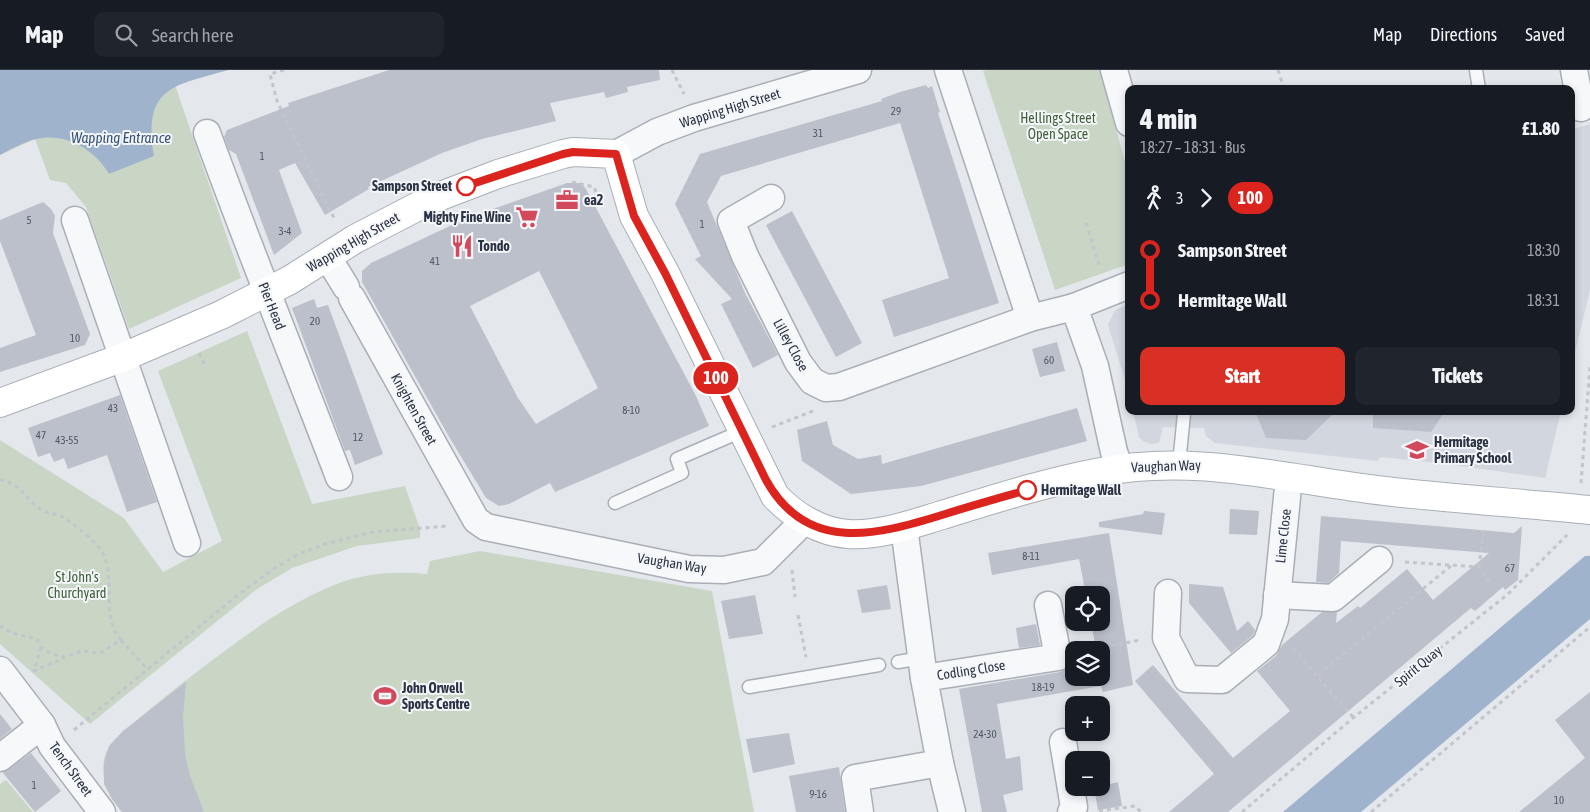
<!DOCTYPE html>
<html lang="en">
<head>
<meta charset="utf-8">
<style>
	:root { --surface:#171b24; --page:#20242c; --text:#f1f3f6; --muted:#9ea1a6; --line:#363941; --accent:#d93025 }
	body { margin:0; font-family:"Asap Condensed",sans-serif; background:var(--page); color:var(--text); height:100vh; display:flex; flex-direction:column; font-size:19px; white-space:nowrap }
	* { box-sizing:border-box; margin:0 }
	p { font-size:16px; color:var(--muted) }
	.icon { flex:none; width:28px; height:28px; fill:none; stroke:currentColor; stroke-width:2; stroke-linecap:round; stroke-linejoin:round }
	.map { position:relative; flex:1; overflow:hidden }
	.panel { position:absolute; left:1125px; top:15px; width:450px; height:330px; display:flex; flex-direction:column; background:var(--surface); border-radius:10px; box-shadow:0 2px 8px #0003 }
	.panel>* { flex:none }
	.badge { padding:0 10px; border-radius:16px; font-size:18px; line-height:32px }
	.fabs { position:absolute; left:1065px; top:516px; display:grid; gap:10px }
	.fabs a { display:grid; place-items:center; width:45px; height:45px; border-radius:10px; background:var(--surface); box-shadow:0 2px 8px #0003; font-size:25px }
	.map>.badge { position:absolute; translate:-50% -50%; box-shadow:0 0 0 2px #fff }
	.legs { display:flex; align-items:center; gap:8px; height:55px; padding:0 15px; font-size:16px }
	.legs p { margin-inline-start:auto }
	.headline { display:flex; align-items:center; justify-content:space-between; height:85px; padding:0 15px }
	h1 { font-size:28px; font-weight:800; line-height:38px }
	.primary-button { display:flex; gap:10px; margin-top:auto; padding:10px 15px }
	.primary-button a { flex:1; height:58px; border-radius:10px; background:var(--accent); color:#fff; font-size:20px; font-weight:800; line-height:58px; text-align:center }
	.primary-button a+a { background:var(--page); color:var(--text) }
	ul { padding:0 15px; list-style:none }
	li { display:flex; align-items:center; gap:18px; height:50px; font-size:19px }
	li i { display:grid; place-items:center; width:8px; height:100%; margin:0 6px; background:currentColor }
	li i::after { content:''; width:12px; height:12px; margin:-6px; border:4px solid; border-radius:50%; background:var(--surface) }
	li p { margin-inline-start:auto }
	li:first-child i { background:linear-gradient(#0000 50%,currentColor 0) }
	li:last-child i { background:linear-gradient(currentColor 50%,#0000 0) }
	header { display:flex; align-items:center; gap:30px; box-sizing:border-box; height:70px; padding:0 25px; background:var(--surface); border-bottom:1px solid var(--line) }
	header strong { font-size:24px }
	nav { display:flex; gap:28px; margin-inline-start:auto; font-size:18px }
	.search { width:350px; height:45px; background:var(--page); display:flex; align-items:center; gap:12px; box-sizing:border-box; padding:0 18px; border-radius:10px; color:var(--muted); font-size:19px }
	.map>svg:first-child { display:block }
	.built { fill:#d2d6de }
	.green { fill:#c9d6c5 }
	.water { fill:#9fb4cc }
	.building { fill:#bbc0ca; fill-rule:evenodd }
	.lines { fill:none; stroke-linecap:round; stroke-linejoin:round }
	.lane-casing { stroke:#a9aeb7; stroke-width:15 }
	.street-casing { stroke:#a9aeb7; stroke-width:29 }
	.secondary-casing { stroke:#a9aeb7; stroke-width:30 }
	.path { stroke:#c2c5cb; stroke-width:3; stroke-dasharray:4 4; stroke-linecap:butt }
	.lane { stroke:#f7f8fa; stroke-width:12 }
	.street { stroke:#f7f8fa; stroke-width:26 }
	.secondary { stroke:#fff; stroke-width:28 }
	.line-1-casing { stroke:#fff; stroke-width:11 }
	.line-1 { stroke:#dc241f; stroke-width:8 }
	.stop-1-dot { fill:#fff; stroke:#dc241f; stroke-width:2.5 }
	.labels { text-anchor:middle; dominant-baseline:central; stroke-width:4; stroke-linejoin:round; paint-order:stroke }
	.number-label { font-size:11px; fill:#4f5766 }
	.street-label { font-size:14px; fill:#2b3445; stroke:#f4f6f9 }
	.park-label { font-size:14px; fill:#3f6138; stroke:#f4f6f9 }
	.stop-label { font-size:14px; font-weight:bold; fill:#2b3445; stroke:#f4f6f9; text-anchor:end }
	.poi-label { font-size:14px; font-weight:bold; fill:#2b3445; stroke:#f4f6f9; text-anchor:start }
	.water-label { font-size:15px; font-style:italic; fill:#34527a; stroke:#f4f6f9 }
</style>
</head>
<body>
<header>
<strong>Map</strong>
<div class="search"><svg class="icon" aria-label="search" viewBox="0 0 24 24"><circle cx="10" cy="10" r="6"/><path d="M15 15l6 6"/></svg>Search here</div>
<nav><a>Map</a><a>Directions</a><a>Saved</a></nav>
</header>
<div class="map">
<svg width="1590" height="742" viewBox="0 0 1590 742">
	<rect width="100%" height="100%" fill="#e4e7ec"/>
	<!-- built -->
	<g class="built">
		<path d="M1590,54v166l-19,79v-239z"/>
		<path d="M1129,234v89l-21,-68 7,-15z"/>
		<path d="M1133,341h428l-16,67 -98,-14 -66,-7 -4,4 -162,-18 -9,-7 -2,-8 -41,-1 -4,16 -8,1 -8,-3 -4,-4z"/>
	</g>
	<!-- green -->
	<g class="green">
		<path d="M97,0h131l-53,15 66,193 -112,51 -43,-122 -20,-24 -16,-3 -15,-41 -35,16v-50z"/>
		<path d="M987,0h113l29,107v87l-74,26 -72,-219z"/>
		<path d="M247,261l65,173 93,-18 15,43v9l-63,8 -65,22 -35,21 -167,135 -90,-80v-204l124,78 39,54 59,-31 -64,-170z"/>
		<path d="M480,481l232,40 42,221h-632c-14,-17 -24,-36 -16,-59 7,-21 141,-120 167,-136 17,-11 36,-21 54,-29 34,-15 64,-17 100,-14l3,-13z"/>
		<path d="M6,710l27,32h-33v-28z"/>
	</g>
	<!-- water -->
	<g class="water">
		<path d="M0,0h228c-56,16 -85,17 -74,86l-45,18c-14,-25 -44,-42 -73,-35 -12,3 -25,10 -36,16z"/>
		<path d="M1585,486h5v63l-229,193h-78z"/>
	</g>
	<!-- building -->
	<g class="building">
		<path d="M389,0h270l1,10 -33,7 1,5 -22,6 -2,-6 -54,11 6,18 -74,18 -40,14 -74,34 1,2 -44,26 -30,-52 -16,7 23,63 -28,22 -38,-101 -7,-4 -5,-13 3,-7 62,-24 -1,-3z"/>
		<path d="M926,15l2,3 4,-2 8,26 -2,1 61,190 -105,34 -12,-37 67,-22 -49,-155 -179,53 -14,26 38,91 33,62 -25,13 -32,-64 11,-5 -37,-40 6,-3 -26,-52 25,-50 182,-53 -1,-2 19,-7z"/>
		<path d="M567,113h14l5,6 110,207 13,30 -154,66 -5,-9 -41,21 -10,2 -13,-8 -38,-63 -86,-153v-11l9,-8 96,-45zM539,201l59,117 -62,36 -18,-26 -48,-92z"/>
		<path d="M43,132l8,7 4,7 -2,17 37,101 -5,11 -85,27v-24l36,-13 -36,-94v-21z"/>
		<path d="M792,141l70,132 -26,14 -70,-132z"/>
		<path d="M314,229l3,9 11,-3 55,149 -28,11 -5,-15 -5,1 -53,-143z"/>
		<path d="M1057,272l8,29 -25,6 -8,-28z"/>
		<path d="M120,325l37,107 -30,10 -20,-57 -39,14 -4,-11 -10,4 -4,-9 -12,4 -10,-29z"/>
		<path d="M1077,338l10,33 -166,45 -70,8 -49,-33 -5,-31 30,-9 6,24 25,14 23,-4 1,9z"/>
		<path d="M1255,341h81l-30,29 -40,-2z"/>
		<path d="M1373,341h72l-14,21 -58,-4z"/>
		<path d="M1230,439l29,2 -2,24 -28,-1z"/>
		<path d="M1144,441l21,2 -3,22 -63,-8v-5l44,-8z"/>
		<path d="M1321,446l193,17 8,-7 -4,54 -13,10 -2,-3 -28,24 -4,-3 -243,204h-59l45,-38 -79,-93 18,-16 80,93 57,-47 -33,-40 19,-15 6,-11 40,-33h15l-1,11 22,-17 2,2 47,-39 26,31 56,-47 -148,-12 -2,32 -11,10 -12,-1z"/>
		<path d="M1109,463l24,152 -30,7 -2,-6 -104,18 9,55 14,-3 3,34 -20,5 4,17h-25l-23,-123 101,-17 8,-4 6,-14v24h27v-28h-5l-5,-28h10v-27h-15l-7,-36 -87,16 -4,-22z"/>
		<path d="M1189,514l34,3 14,44 11,-10 7,9 -2,5 -22,18 -42,-50z"/>
		<path d="M887,515l4,24 -29,4 -5,-23z"/>
		<path d="M755,525l8,39 -34,5 -8,-38z"/>
		<path d="M1036,554l4,21 -21,3 -3,-20z"/>
		<path d="M186,612l-3,35 2,37 5,22 14,36h-82l-10,-13 -8,-15v-21l5,-17 14,-15z"/>
		<path d="M1590,622v120h-71l66,-54 -30,-38z"/>
		<path d="M0,644l12,15 -12,10z"/>
		<path d="M789,663l6,31 -42,9 -7,-34z"/>
		<path d="M31,683l30,38 -26,21 -32,-39z"/>
		<path d="M839,697l6,45h-49l-7,-36z"/>
		<path d="M1118,712l4,24 -24,4 -4,-22z"/>
	</g>
	<g class="lines">
		<defs>
			<g id="lane">
				<path d="M1476,0l3,19"/>
				<path d="M1179,394l5,-50"/>
				<path d="M615,433l67,-30 -5,-14 65,-28"/>
				<path d="M898,592l23,-4"/>
				<path d="M749,617l130,-22"/>
			</g>
			<g id="street">
				<path d="M948,0l82,248"/>
				<path d="M1114,0l15,53"/>
				<path d="M1574,0l7,38"/>
				<path d="M207,63c42,116 88,229 132,344"/>
				<path d="M616,84l41,-22 37,-14 164,-48"/>
				<path d="M771,128l-40,23 14,35 53,106 14,19 14,7 13,-1 191,-69 44,-11 55,-22"/>
				<path d="M75,150l112,323"/>
				<path d="M327,186l19,31"/>
				<path d="M352,228l124,222 10,7 203,42 35,1 39,-8 42,-42"/>
				<path d="M1074,237l21,59 19,86 6,16"/>
				<path d="M904,457l20,151 134,-21 -10,-52"/>
				<path d="M1168,523l-2,45 21,41 35,1 44,-36 9,-25 14,-142"/>
				<path d="M1277,525l56,3 46,-38"/>
				<path d="M0,600l42,55 10,21 50,66"/>
				<path d="M924,608l16,85 12,49"/>
				<path d="M1063,672l11,65 -3,5"/>
				<path d="M0,688l42,-33"/>
				<path d="M860,742l-5,-34 85,-15"/>
			</g>
			<path id="secondary" d="M0,333l121,-45 100,-43 69,-35 65,-41 75,-39 68,-26 65,-20 10,-2 43,2 18,62 31,57 110,223c19,20 45,36 73,38 32,2 64,-10 94,-19 52,-16 105,-33 159,-43 95,-19 188,8 284,19 68,8 137,12 205,19"/>
		</defs>
		<!-- lane casing -->
		<use href="#lane" class="lane-casing"/>
		<!-- street casing -->
		<use href="#street" class="street-casing"/>
		<!-- secondary casing -->
		<use href="#secondary" class="secondary-casing"/>
		<!-- path -->
		<g class="path">
			<path d="M284,0l-14,4 7,27 58,119"/>
			<path d="M672,0l12,24"/>
			<path d="M1278,0l6,19"/>
			<path d="M572,112l22,5 3,8"/>
			<path d="M1086,153l14,45"/>
			<path d="M199,283l7,15"/>
			<path d="M772,357l41,-16"/>
			<path d="M0,410c23,3 24,20 42,30 6,4 15,3 21,7 10,6 32,24 38,33 17,26 -2,66 20,90l-21,13 -19,-2 -16,6 -14,-3 -10,-7 -4,-8 -25,-6 -12,-7"/>
			<path d="M1581,413l9,-117"/>
			<path d="M1405,492l74,5 11,16"/>
			<path d="M1479,497l5,-39"/>
			<path d="M792,500l3,27"/>
			<path d="M798,545l8,42"/>
			<path d="M121,570l26,29"/>
			<path d="M41,577l-7,24 30,-13"/>
			<path d="M1293,578l24,28"/>
			<path d="M1087,580l54,-10"/>
			<path d="M1353,647l-36,-41 135,-111"/>
			<path d="M74,660l165,-136 33,-24 25,-15 28,-11 48,-12 75,-6"/>
			<path d="M1099,741l36,-5 6,6"/>
			<path d="M1242,742l111,-94 155,-124 59,-59"/>
			<path d="M1371,742l219,-185"/>
		</g>
		<!-- lane -->
		<use href="#lane" class="lane"/>
		<!-- street -->
		<use href="#street" class="street"/>
		<!-- secondary -->
		<use href="#secondary" class="secondary"/>
	</g>
	<g class="lines">
		<defs>
			<path id="line-1" d="M466,116l97,-32 10,-2 43,2 18,62 31,57 101,207c41,74 111,55 176,35 28,-9 57,-17 85,-25"/>
		</defs>
		<!-- line-1 casing -->
		<use href="#line-1" class="line-1-casing"/>
		<!-- line-1 -->
		<use href="#line-1" class="line-1"/>
	</g>
	<!-- icons -->
	<defs>
		<symbol id="office-bare" viewBox="-9 -9 18 18"><path d="M-6-3h4V-5.5h4V-3h4V5H-6ZM-1-4.5V-3h2v-1.5ZM-6 0V1H6V0Z" fill="#d1495b" stroke="#f4f6f9" stroke-width="2.5" paint-order="stroke"/></symbol>
		<symbol id="supermarket-bare" viewBox="-9 -9 18 18"><path d="M-6-5.5h2.5l.6 2H6L4.5 2H-2.5L-4.4-4H-6ZM-1.5 3.2a1.3 1.3 0 1 0 .1 0ZM3 3.2a1.3 1.3 0 1 0 .1 0Z" fill="#d1495b" stroke="#f4f6f9" stroke-width="2.5" paint-order="stroke"/></symbol>
		<symbol id="restaurant-bare" viewBox="-9 -9 18 18"><path d="M-5-6h1v4h1v-4h1v4h1v-4h1v5L-1.5 .5V6h-2V.5L-5-1ZM5-6V6H3V1.5H1.5Q1.5-4 5-6Z" fill="#d1495b" stroke="#f4f6f9" stroke-width="2.5" paint-order="stroke"/></symbol>
		<symbol id="school-bare" viewBox="-9 -9 18 18"><path d="M0-5L7-2L0 1L-7-2ZM-4 1L0 2.5L4 1V4Q0 6-4 4Z" fill="#d1495b" stroke="#f4f6f9" stroke-width="2.5" paint-order="stroke"/></symbol>
		<symbol id="stadium-bare" viewBox="-9 -9 18 18"><path d="M0-5a6.5 5 0 1 0 0 10a6.5 5 0 1 0 0-10ZM-3.5-1.8h7v3.6h-7Z" fill="#d1495b" stroke="#f4f6f9" stroke-width="2.5" paint-order="stroke"/></symbol>
	</defs>
	<g fill-rule="evenodd">
		<use href="#office-bare" x="551" y="114" width="32" height="32"/>
		<use href="#supermarket-bare" x="511" y="131" width="32" height="32"/>
		<use href="#restaurant-bare" x="446" y="160" width="32" height="32"/>
		<use href="#school-bare" x="1401" y="364" width="32" height="32"/>
		<use href="#stadium-bare" x="369" y="610" width="32" height="32"/>
	</g>
	<!-- markers -->
	<g class="stop-1-dot">
		<circle cx="466" cy="116" r="9"/>
		<circle cx="1027" cy="420" r="9"/>
	</g>
	<g class="labels">
		<!-- number labels -->
		<g class="number-label">
			<text x="896" y="41">29</text>
			<text x="818" y="63">31</text>
			<text x="262" y="86">1</text>
			<text x="29" y="150">5</text>
			<text x="702" y="154">1</text>
			<text x="285" y="161">3-4</text>
			<text x="435" y="191">41</text>
			<text x="315" y="251">20</text>
			<text x="75" y="268">10</text>
			<text x="1049" y="290">60</text>
			<text x="113" y="338">43</text>
			<text x="631" y="340">8-10</text>
			<text x="41" y="365">47</text>
			<text x="358" y="367">12</text>
			<text x="67" y="370">43-55</text>
			<text x="1031" y="486">8-11</text>
			<text x="1510" y="498">67</text>
			<text x="1043" y="617">18-19</text>
			<text x="985" y="664">24-30</text>
			<text x="34" y="715">1</text>
			<text x="818" y="724">9-16</text>
			<text x="1559" y="730">10</text>
		</g>
		<!-- street labels -->
		<g class="street-label">
			<text transform="translate(730 38) rotate(-17)">Wapping High Street</text>
			<text transform="translate(353 172) rotate(-30)">Wapping High Street</text>
			<text transform="translate(272 236) rotate(68)">Pier Head</text>
			<text transform="translate(791 275) rotate(61)">Lilley Close</text>
			<text transform="translate(414 339) rotate(61)">Knighten Street</text>
			<text transform="translate(1166 396) rotate(-2)">Vaughan Way</text>
			<text transform="translate(1283 466) rotate(-84)">Lime Close</text>
			<text transform="translate(672 493) rotate(9)">Vaughan Way</text>
			<text transform="translate(1418 596) rotate(-39)">Spirit Quay</text>
			<text transform="translate(971 600) rotate(-9)">Codling Close</text>
			<text transform="translate(71 699) rotate(54)">Tench Street</text>
		</g>
		<!-- park labels -->
		<g class="park-label">
			<text x="1058" y="48">Hellings Street<tspan x="1058" dy="16">Open Space</tspan></text>
			<text x="77" y="507">St John's<tspan x="77" dy="16">Churchyard</tspan></text>
		</g>
		<!-- stop labels -->
		<g class="stop-label">
			<text x="452" y="116">Sampson Street</text>
			<text x="1041" y="420" text-anchor="start">Hermitage Wall</text>
		</g>
		<!-- poi labels -->
		<g class="poi-label">
			<text x="584" y="130">ea2</text>
			<text x="511" y="147" text-anchor="end">Mighty Fine Wine</text>
			<text x="478" y="176">Tondo</text>
			<text x="1434" y="372">Hermitage<tspan x="1434" dy="16">Primary School</tspan></text>
			<text x="402" y="618">John Orwell<tspan x="402" dy="16">Sports Centre</tspan></text>
		</g>
		<!-- water labels -->
		<g class="water-label">
			<text x="121" y="67">Wapping Entrance</text>
		</g>
	</g>
</svg>
<div class="fabs">
<a><svg class="icon" aria-label="locate" viewBox="0 0 24 24"><circle cx="12" cy="12" r="6"/><path d="M12 2v4M12 18v4M2 12h4M18 12h4"/></svg></a>
<a><svg class="icon" aria-label="layers" viewBox="0 0 24 24"><path d="M12 4l9 5-9 5-9-5zM3 14l9 5 9-5"/></svg></a>
<a>+</a>
<a>−</a>
</div>
<b class="badge" style="left:716px;top:308px;background:#dc241f;color:#fff">100</b>
<section class="panel">
<div class="headline"><div><h1>4 min</h1><p>18:27 – 18:31 · Bus</p></div><b>£1.80</b></div>
<div class="legs"><svg class="icon" aria-label="walk" viewBox="0 0 24 24"><circle cx="13" cy="4" r="2"/><path d="M13 8l-2 6 4 7M11 14l-3 7M7 12l3-4h3l4 4"/></svg>3<svg class="icon" aria-label="forward" viewBox="0 0 24 24"><path d="M9 5l7 7-7 7"/></svg><b class="badge" style="background:#dc241f;color:#fff">100</b></div>
<ul>
<li><i style="color:#dc241f"></i><b>Sampson Street</b><p>18:30</p></li>
<li><i style="color:#dc241f"></i><b>Hermitage Wall</b><p>18:31</p></li>
</ul>
<div class="primary-button"><a>Start</a><a>Tickets</a></div>
</section>
</div>
</body>
</html>
